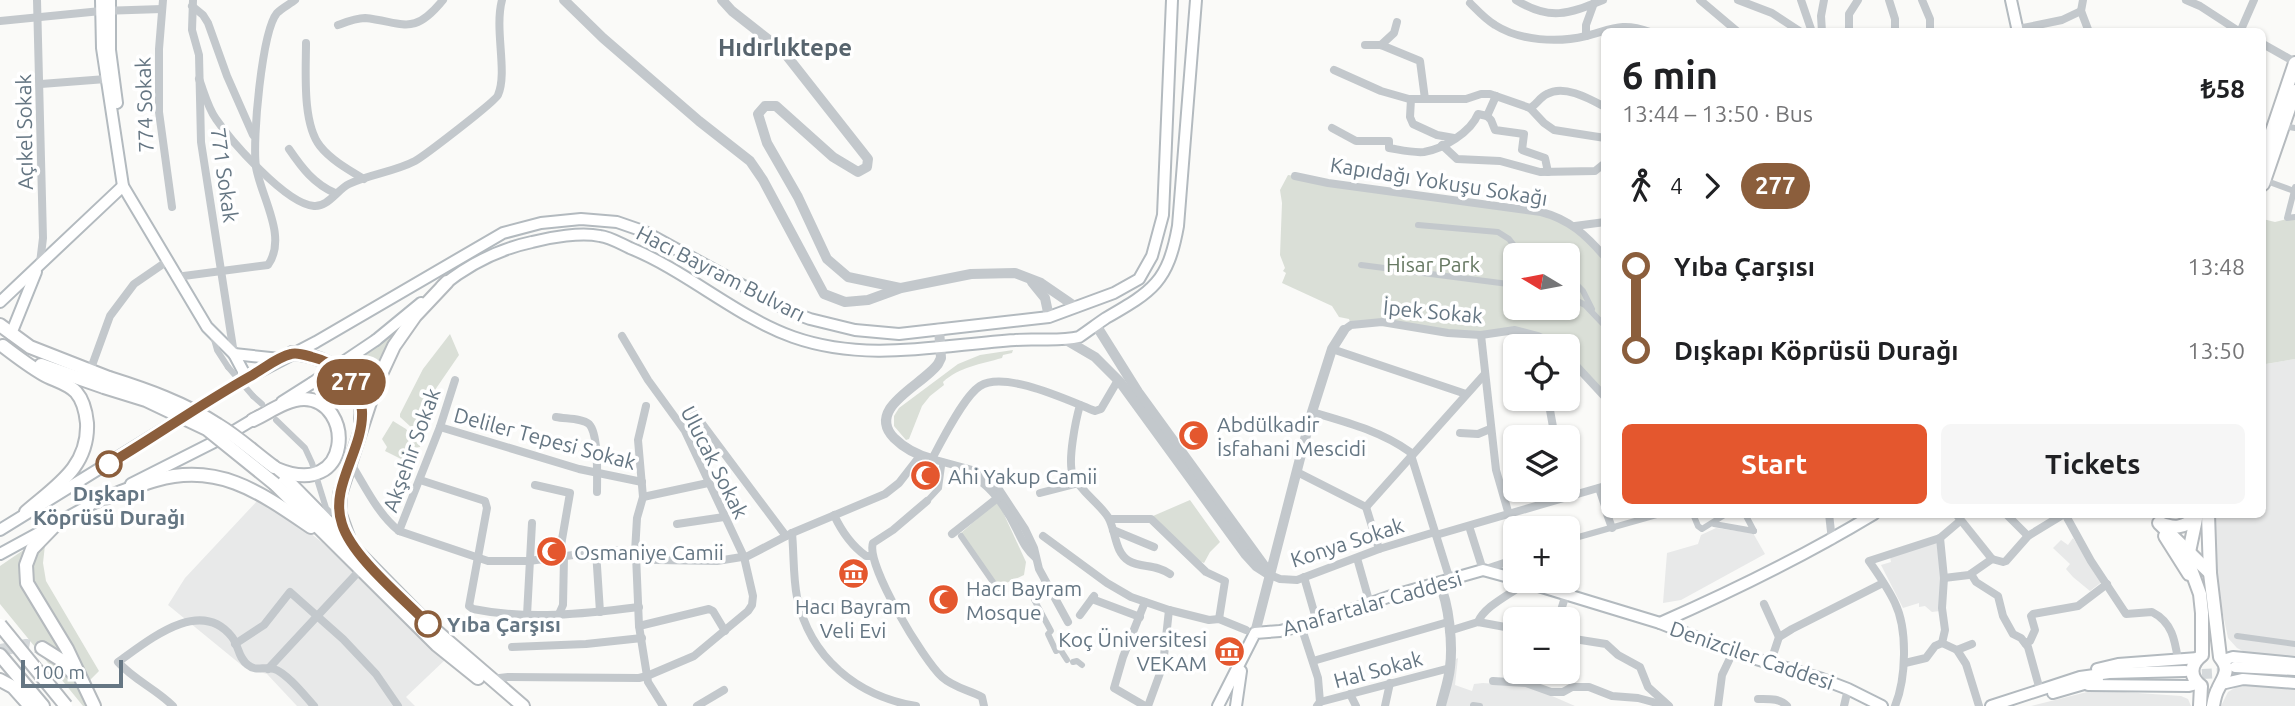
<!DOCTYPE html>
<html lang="en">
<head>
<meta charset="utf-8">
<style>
	:root { --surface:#fff; --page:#f6f6f6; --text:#202124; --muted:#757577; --accent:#e4572e }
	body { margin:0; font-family:Ubuntu,sans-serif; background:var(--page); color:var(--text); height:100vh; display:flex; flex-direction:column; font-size:26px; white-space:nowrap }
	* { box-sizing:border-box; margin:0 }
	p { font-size:23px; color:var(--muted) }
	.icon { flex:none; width:38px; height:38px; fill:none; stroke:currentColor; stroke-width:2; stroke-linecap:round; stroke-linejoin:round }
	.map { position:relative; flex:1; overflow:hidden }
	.drawer { position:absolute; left:1601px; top:28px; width:665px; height:490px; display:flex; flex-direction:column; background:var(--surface); border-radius:10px; box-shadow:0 2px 5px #0004 }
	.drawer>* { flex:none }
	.badge { padding:0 14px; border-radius:23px; font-size:24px; line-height:46px }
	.needle { width:46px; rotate:280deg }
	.fabs { position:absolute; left:1503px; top:243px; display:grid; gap:14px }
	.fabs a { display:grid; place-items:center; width:77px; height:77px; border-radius:10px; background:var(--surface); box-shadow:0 2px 5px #0004; font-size:35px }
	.scale { position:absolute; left:21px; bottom:18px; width:102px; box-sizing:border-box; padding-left:7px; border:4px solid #657683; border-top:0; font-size:19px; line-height:24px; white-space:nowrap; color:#657683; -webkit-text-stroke:5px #fff; paint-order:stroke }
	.map>.badge { position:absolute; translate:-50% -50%; box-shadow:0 0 0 4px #fff }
	.legs { display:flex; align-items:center; gap:10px; height:77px; padding:0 21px; font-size:23px }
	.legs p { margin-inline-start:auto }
	.overview { display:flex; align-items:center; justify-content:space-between; height:119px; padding:0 21px }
	h1 { font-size:38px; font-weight:700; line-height:52px }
	.action { display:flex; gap:14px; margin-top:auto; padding:14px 21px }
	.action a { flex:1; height:80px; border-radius:10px; background:var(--accent); color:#fff; font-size:28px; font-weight:700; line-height:80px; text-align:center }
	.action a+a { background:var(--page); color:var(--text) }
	ul { padding:0 21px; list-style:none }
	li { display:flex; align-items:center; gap:24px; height:84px; font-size:26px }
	li i { display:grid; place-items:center; width:10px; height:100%; margin:0 9px; background:currentColor }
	li i::after { content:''; width:18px; height:18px; margin:-9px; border:5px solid; border-radius:50%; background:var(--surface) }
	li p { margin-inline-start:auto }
	li:first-child i { background:linear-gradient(#0000 50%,currentColor 0) }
	li:last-child i { background:linear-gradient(currentColor 50%,#0000 0) }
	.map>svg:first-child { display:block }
	.built { fill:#e8e9e9 }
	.green { fill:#dadfd7; fill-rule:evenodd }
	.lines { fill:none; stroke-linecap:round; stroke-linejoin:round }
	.secondary-tunnel { stroke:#d5d9db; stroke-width:10; stroke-dasharray:10 5; stroke-linecap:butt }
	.primary-tunnel { stroke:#d5d9db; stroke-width:12; stroke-dasharray:12 6; stroke-linecap:butt }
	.secondary-casing { stroke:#b3babf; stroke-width:14 }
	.primary-casing { stroke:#b5babe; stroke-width:16 }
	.pedestrian { stroke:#c3c8cc; stroke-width:6 }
	.minor { stroke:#c3c8cc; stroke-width:8 }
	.tertiary { stroke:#c3c8cc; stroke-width:10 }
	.secondary { stroke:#fff; stroke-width:10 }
	.primary { stroke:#fff; stroke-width:12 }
	.secondary-bridge-casing { stroke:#b3babf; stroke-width:14; stroke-linecap:butt }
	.primary-bridge-casing { stroke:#b5babe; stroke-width:16; stroke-linecap:butt }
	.pedestrian-bridge { stroke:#c3c8cc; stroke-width:6 }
	.secondary-bridge { stroke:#fff; stroke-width:10 }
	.primary-bridge { stroke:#fff; stroke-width:12 }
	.line-1-casing { stroke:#fff; stroke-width:16 }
	.line-1 { stroke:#8b5e3c; stroke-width:10 }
	.stop-1-dot { fill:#fff; stroke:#8b5e3c; stroke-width:3.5 }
	.labels { text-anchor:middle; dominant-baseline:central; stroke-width:7; stroke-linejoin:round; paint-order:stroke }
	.street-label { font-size:21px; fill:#657683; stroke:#fff }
	.park-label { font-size:21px; fill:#687a64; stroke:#fff }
	.poi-label { font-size:21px; fill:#657683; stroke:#fff; text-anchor:start }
	.stop-label { font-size:21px; font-weight:bold; fill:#657683; stroke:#fff }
	.quarter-label { font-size:24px; font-weight:bold; fill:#57646e; stroke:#fff }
</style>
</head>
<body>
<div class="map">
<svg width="2295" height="706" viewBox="0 0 2295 706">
	<rect width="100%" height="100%" fill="#fafaf8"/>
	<!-- built -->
	<g class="built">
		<path d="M2295,359v299l-48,-5 -10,-5 -9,-10 -10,-47 -5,-76 50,-1v-122l3,-28z"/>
		<path d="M258,500l37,21 29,23 123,114 -41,39 9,9h-118l-30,-32 -22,-6 -77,-63 17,-27z"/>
		<path d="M1716,528l37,5 12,21 -84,46 -18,3 4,-50 31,-9 3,-9z"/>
		<path d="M2073,538l30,43 -13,10 -17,-14 -7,-8 4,-5 -17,-16 8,-8 7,5z"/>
		<path d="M1937,540l4,15 -1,56 -8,1 -7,-6 -6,1v-4l-16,5 -22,-43 10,-3 -1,-5z"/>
		<path d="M1458,658l-3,27 17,6 2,-7 9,-1 46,3 46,20h-129l10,-47z"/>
		<path d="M2243,683l52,4v19h-74l7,-14z"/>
		<path d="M2095,690l86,6 7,3 3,7h-160z"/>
	</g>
	<!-- green -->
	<g class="green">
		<path d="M1288,175l271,42 46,40v140l-37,-40v-11h-10l-34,-14 -36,2 -87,-9h-50l-2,-6 -10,-2 -7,-11 -50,-23 4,-10 -3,-2 2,-3 -5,-13 2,-52 -2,-13zM1516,256h52v52h-52z"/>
		<path d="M2295,217v142l-29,5 -3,28v-173l12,3z"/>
		<path d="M406,322l-40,79 -20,-33z"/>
		<path d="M450,334l9,21 -35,51 4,8 -5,9 -12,4 -11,-10v-3l23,-45z"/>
		<path d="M1013,350l-1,3 -9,2 -1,3c-21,6 -43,9 -59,24l1,3 -14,11 -8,10 -13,33 -3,1 -12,-14v-10l5,-8 59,-44 22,-9z"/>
		<path d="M393,421l13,8 5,6 9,-7 3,3 -3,16 -6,1 -1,-4 -5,10 3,10 -26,-13 2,-4 -5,-8z"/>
		<path d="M1190,500l30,42 -10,10 -6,11 -7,-3 -44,-44z"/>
		<path d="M995,503l4,1 3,6 24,52 -2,13 -22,10 1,9 -42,-61z"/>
		<path d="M45,545l-2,18 3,18 53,90 -12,12 -54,-101c-4,-16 1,-26 12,-37z"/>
		<path d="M25,549l-2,12 44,97 -23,-16c15,22 33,40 44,64h-5l-83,-102v-38z"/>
	</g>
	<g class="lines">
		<!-- secondary-tunnel -->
		<path class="secondary-tunnel" d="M2187,675l49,-3"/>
		<!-- primary-tunnel -->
		<path class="primary-tunnel" d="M0,650l26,-5 16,3"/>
		<defs>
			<g id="secondary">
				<path d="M101,0l1,48 21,138 84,141 27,27 9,17v9"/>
				<path d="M110,0v50l7,53"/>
				<path d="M2011,0l7,32"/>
				<path d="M442,286c26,-21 57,-37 90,-44 19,-5 49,-10 68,-6 10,1 21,8 30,12 57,23 105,68 163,89 74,26 147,8 222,3 21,-2 43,2 64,-3 9,-6 18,-13 27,-19 47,-27 62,-36 72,-92l18,-226"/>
				<path d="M0,302l123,-116"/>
				<path d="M11,334l25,-62"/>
				<path d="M376,340l45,-37"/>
				<path d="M234,354l46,5"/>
				<path d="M282,402l30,-19"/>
				<path d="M131,484l93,-47 35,-21"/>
				<path d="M0,530l243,-150 73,-38 187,-109 38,-10 40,-4 36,3 26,9 148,81 19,7 45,11 44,4 150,-17 65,-24 25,-14 13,-23 11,-41 9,-215"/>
				<path d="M0,554l101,-55"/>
				<path d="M1522,581l138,42 73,29 89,27 26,10 34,17"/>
				<path d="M1660,623c73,-32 146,-68 214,-109"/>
				<path d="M2223,660l10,-3 62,6"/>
				<path d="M2235,667l60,3"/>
				<path d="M2097,669l21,-5 80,-6"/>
				<path d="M2221,684l22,-5 52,4"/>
				<path d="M2088,685l101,1 8,-2"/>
				<path d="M2053,693l45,-13"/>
				<path d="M1218,706l37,-73 25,-2 37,-9 71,-25 95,-27 33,9"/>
				<path d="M1236,706l5,-35"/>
				<path d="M1991,706l89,-29 29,-4 76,-2"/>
			</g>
			<g id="primary">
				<path d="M2263,158l32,-95"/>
				<path d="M2263,184l32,-93"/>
				<path d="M0,325l30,22 79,31"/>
				<path d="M3,346c13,10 26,20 40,28 10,6 25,9 33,18 7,8 10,21 11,31 2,44 -31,63 -61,89"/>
				<path d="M292,353c35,3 75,26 69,67"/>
				<path d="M41,365l63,22"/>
				<path d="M253,420c15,-7 34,-21 51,-21 51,1 49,102 -27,70"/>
				<path d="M274,467l154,157 95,82"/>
				<path d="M275,484l162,161 41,33"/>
				<path d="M94,502c20,-7 41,-16 62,-22 63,-18 105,13 155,47"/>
				<path d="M2197,514l-8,38v12l11,30 2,19v42c-12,9 -13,22 -1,31l-1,20"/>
				<path d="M2208,514l2,59 10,84c11,13 4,19 -2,32 -3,5 -4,11 -5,17"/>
				<path d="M61,519l-29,30 -6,16 1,18 40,66 27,57"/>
				<path d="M2159,523l51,50"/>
				<path d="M2160,523c14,6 24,5 36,-6"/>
				<path d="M2165,536l24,38"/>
				<path d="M348,537l-9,-25 1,-18 35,-107 19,-41 21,-30 32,-34"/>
				<path d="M42,648l19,12 12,13"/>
				<path d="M0,655l43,51"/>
				<path d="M0,680l13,7 17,19"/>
			</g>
		</defs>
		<!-- secondary casing -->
		<use href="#secondary" class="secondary-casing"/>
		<!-- primary casing -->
		<use href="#primary" class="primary-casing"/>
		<!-- pedestrian -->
		<g class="pedestrian">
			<path d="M2284,126l11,2"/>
			<path d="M2264,180l30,11"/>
			<path d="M2295,187l-8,31 8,-1"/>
			<path d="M1418,225l80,7 11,7 13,17"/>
			<path d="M1361,265l155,20"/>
			<path d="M1568,276l15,15 9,18"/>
			<path d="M1568,296l17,9 20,21"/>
			<path d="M213,336l4,14 11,17"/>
			<path d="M253,396l9,8"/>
			<path d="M276,420l29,28 7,15 14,45 4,4h9"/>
			<path d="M927,501l12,-13 3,-22"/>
			<path d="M1693,514l5,12 4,3 24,-15"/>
			<path d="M1745,514l9,17"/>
			<path d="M1714,524l40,7"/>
			<path d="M961,536l41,59"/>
			<path d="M1568,540l92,-26"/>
			<path d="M1030,592l21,39 -3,3 8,17 4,-2 7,11"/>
			<path d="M2237,636l58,8"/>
			<path d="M1073,662l4,-1 5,4"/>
			<path d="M1473,705l7,1"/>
		</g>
		<!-- minor -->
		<g class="minor">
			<path d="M37,0l6,238 -3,25"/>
			<path d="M163,0l-4,49v63l13,95"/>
			<path d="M193,0l-1,30 7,25 2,87 33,212"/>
			<path d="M1516,0c34,21 52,14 87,0"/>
			<path d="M1700,0l38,32"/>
			<path d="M1738,0l34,13 29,19"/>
			<path d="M1801,0l11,32"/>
			<path d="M1889,0l6,19v13"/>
			<path d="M1922,0l8,19v13"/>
			<path d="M2083,0l-2,11 8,21"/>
			<path d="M2186,0l14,6 40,26"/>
			<path d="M1470,3c8,8 15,16 25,22 25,16 63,18 91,11 27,-7 36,-14 64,-4"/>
			<path d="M192,6l11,9 5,8 19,53 26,59"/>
			<path d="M0,21l101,-10 61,-2"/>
			<path d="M338,25c8,-3 18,-7 27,-7 39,4 48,19 78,-18"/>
			<path d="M2018,29l44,-9 19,-9"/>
			<path d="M1822,32l-1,-16 3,-16"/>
			<path d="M1849,32v-18l9,-14"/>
			<path d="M2240,32l14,-32"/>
			<path d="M1586,36v-11l8,-22"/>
			<path d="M306,43c0,28 -4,80 14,103 11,14 29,24 44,33"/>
			<path d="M2263,44l32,18"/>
			<path d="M1365,45h16l39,16 5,38"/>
			<path d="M1381,45l13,-12 3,-11"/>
			<path d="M1334,70l47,21 28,8h57l15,-5h9l40,14 14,15 10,7 51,8"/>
			<path d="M199,79c5,13 9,29 17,40 15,22 70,85 98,87 14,1 23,-16 35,-22 21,-10 45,-12 66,-23 9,-5 81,-60 83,-66 10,-23 -4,-65 4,-95"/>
			<path d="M41,84l65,-5"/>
			<path d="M1411,99l-1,18 3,7 24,11 17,3"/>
			<path d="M1530,108c7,-4 10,-11 17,-14 17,-10 43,5 58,13"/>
			<path d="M1487,116l4,4 4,10 29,4 -2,16 23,8 3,14"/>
			<path d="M1332,128l24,13h33v7c12,2 23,5 35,4 19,-3 47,-20 54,-38l9,2 9,-20"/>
			<path d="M1442,145l15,14 43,2 40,11 55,-1 10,-8"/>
			<path d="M289,149c13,19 25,35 46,44"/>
			<path d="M1295,176l33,7 213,29c28,7 45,23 64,45"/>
			<path d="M1575,226l30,-4"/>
			<path d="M176,277l92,-12c20,-28 -7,-68 -12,-98 -4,-27 6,-136 21,-154 5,-5 13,-9 18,-13"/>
			<path d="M1344,330l7,-5 31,-3 66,11 33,2 34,-5 23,6 20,10"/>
			<path d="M1481,335l15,135 20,69"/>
			<path d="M1332,349l134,45"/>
			<path d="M1568,357l37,40"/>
			<path d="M90,371l20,-55 24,-32 32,-22"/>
			<path d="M1548,399l7,39"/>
			<path d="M1080,405c-4,14 -13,57 -7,70 7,16 26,28 35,42 8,13 6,35 21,44 12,7 27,3 41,13"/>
			<path d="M1312,412c34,10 69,19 98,40l40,128"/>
			<path d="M694,413l92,123"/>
			<path d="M556,417c9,2 26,1 33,7 10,10 8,53 8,68"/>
			<path d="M440,427l139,42 63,13"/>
			<path d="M1460,433l18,1 12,-5"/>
			<path d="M932,459c9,-17 32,-63 48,-73 25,-16 89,15 115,25l6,-2 17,-29"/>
			<path d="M932,459l44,12 22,17 27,41 9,19 5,21 29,53"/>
			<path d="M350,462c15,24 27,51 49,69l89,30h41l81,-11 25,2 1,3 20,5 61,1 31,-5 44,-23 93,-39 14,-11 21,-27"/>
			<path d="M1297,472l69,35 13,42"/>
			<path d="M967,473c23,11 39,34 50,57 5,10 9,20 18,27"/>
			<path d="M420,480l65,21 2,7 -18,98 4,3c54,11 111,5 166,-2"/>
			<path d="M535,485l35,8 -11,64"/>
			<path d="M1599,488l6,18"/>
			<path d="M1040,493l39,-10"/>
			<path d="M643,497l65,-14"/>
			<path d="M927,501l-34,29 -20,13c-8,21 51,118 69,134 11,10 26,13 40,20l2,9"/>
			<path d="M1366,507l118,-132"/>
			<path d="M1607,514l5,14"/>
			<path d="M1829,514l3,26"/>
			<path d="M1956,514l36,45"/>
			<path d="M2006,514l22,22"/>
			<path d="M2065,514l26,47 35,53 26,-2c20,10 23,28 26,48"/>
			<path d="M834,515c7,15 18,31 32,41h6"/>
			<path d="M1110,519h41l55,53 19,9 -6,38"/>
			<path d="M677,524l47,-7"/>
			<path d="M1469,526l14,44 33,-11"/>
			<path d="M1113,530l41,17"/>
			<path d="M399,531l41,-104 15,-47"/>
			<path d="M792,533c2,21 1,44 5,64 13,61 60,99 119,109"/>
			<path d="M952,534l48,-38"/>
			<path d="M1436,535l169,-49"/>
			<path d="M1043,536l64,47 24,14 38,13 40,10 10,-1 27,11"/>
			<path d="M1940,538l4,40 -2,30 3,22 -3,13"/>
			<path d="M596,551l4,61"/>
			<path d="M635,552l2,-34 6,-21 -5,-57 8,-34"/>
			<path d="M636,555l3,71 9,56 15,24"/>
			<path d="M1357,558l13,46"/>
			<path d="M1971,574l5,8 22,14 5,20 10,18 8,4 7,9 12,43"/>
			<path d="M1270,575l10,4 17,1 82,-31 56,-17"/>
			<path d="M1304,577l13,45"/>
			<path d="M1944,578l25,-3 23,-16 11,3 3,-1 22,-25 36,-22"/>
			<path d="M1092,599l48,18"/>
			<path d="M1145,602l-22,55 -9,31 31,18"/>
			<path d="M1764,604l15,33 -9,27"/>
			<path d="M559,614l4,-9 1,-48"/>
			<path d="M527,615l5,-92"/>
			<path d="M1080,615l14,-19"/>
			<path d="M1558,620l8,-26"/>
			<path d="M1478,622c7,-17 34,-28 48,-40"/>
			<path d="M639,626l70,-17 4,2 12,20"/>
			<path d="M1301,626l17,52 2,24"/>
			<path d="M1449,631l29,-9 38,7"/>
			<path d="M1779,637l13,-8 91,-46"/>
			<path d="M1568,638l38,6 12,11 22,12 8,20 21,19"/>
			<path d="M1942,643l15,7 15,-6"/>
			<path d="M2025,643l5,-2 5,-11 -4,-14 2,-2 45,-8 29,-22"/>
			<path d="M235,644l29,-19 26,-33 53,47 33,35 22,32"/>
			<path d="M512,647l74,-3 56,-6"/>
			<path d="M1957,650l9,14 13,42"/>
			<path d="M1313,661l135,-39"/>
			<path d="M1905,663l21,-5 9,-12 7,-3"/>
			<path d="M268,669l93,-100"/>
			<path d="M491,679l17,-2 131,1 8,-2 47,-20 54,-45 4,-6 1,-9 -9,-39 -59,-126 -37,-51 -26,-44"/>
			<path d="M1493,681l33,2 25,9h12l9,-5h17l23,9 26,2 30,8"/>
			<path d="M1350,694l6,12"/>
			<path d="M1758,699c11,0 22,-1 29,7"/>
			<path d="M173,706c-17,-17 -39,-26 -55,-44 30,-21 82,-66 114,-25 7,9 6,21 16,28 8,7 16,1 26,4 13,4 31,27 40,37"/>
			<path d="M697,706l27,-16"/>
			<path d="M1148,706l15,-41 6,-55"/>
			<path d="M1317,706l3,-4 130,-34"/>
			<path d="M1385,706l5,-23"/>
			<path d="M1718,706l4,-31 11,-23"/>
			<path d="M1844,706l4,-17"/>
			<path d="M1895,706c11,-27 13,-76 0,-103 -7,-15 -17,-29 -26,-42l71,-23 20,-17"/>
		</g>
		<!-- tertiary -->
		<g class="tertiary">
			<path d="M564,0l39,38 96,83 51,40 13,19 61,114 21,8 23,-2 33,-12 70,-14 44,-1 26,10 35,24"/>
			<path d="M722,0l10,11 51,40 85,108 -1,8 -9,5 -25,-15 -57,-51h-11l-7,8 9,29 31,54 29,62 21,18 52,11"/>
			<path d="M1032,282l13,16 4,19"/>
			<path d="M1096,325l42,67 130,179"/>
			<path d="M1066,340l29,17 25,25 126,173 10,11 14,9"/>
			<path d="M932,459c-15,-4 -27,-10 -38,-21 -29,-30 29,-53 44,-74l3,-6 -2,-29"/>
			<path d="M1439,583c10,20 14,62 11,84 -1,13 -6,26 -9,39"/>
			<path d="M1255,633l57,-221 20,-63 12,-19"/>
		</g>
		<!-- secondary -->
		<use href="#secondary" class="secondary"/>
		<!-- primary -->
		<use href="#primary" class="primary"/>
		<defs>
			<path id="secondary-bridge" d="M312,383l64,-43"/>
			<g id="primary-bridge">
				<path d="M109,378c38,12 75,25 109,47 20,12 37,28 56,42"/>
				<path d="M104,387l42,13 61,29 68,55"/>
				<path d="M0,625l66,81"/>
			</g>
		</defs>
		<!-- secondary-bridge casing -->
		<use href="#secondary-bridge" class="secondary-bridge-casing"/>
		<!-- primary-bridge casing -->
		<use href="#primary-bridge" class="primary-bridge-casing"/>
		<!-- pedestrian-bridge -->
		<path class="pedestrian-bridge" d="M228,367l25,29"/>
		<!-- secondary-bridge -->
		<use href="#secondary-bridge" class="secondary-bridge"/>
		<!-- primary-bridge -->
		<use href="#primary-bridge" class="primary-bridge"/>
	</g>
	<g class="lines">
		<defs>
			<path id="line-1" d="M109,464c47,-28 92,-60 140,-87 13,-7 28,-20 42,-23 6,-2 14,1 21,3 26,6 48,26 50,54 2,39 -33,75 -20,113 10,33 61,74 86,100"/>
		</defs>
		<!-- line-1 casing -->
		<use href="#line-1" class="line-1-casing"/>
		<!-- line-1 -->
		<use href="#line-1" class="line-1"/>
	</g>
	<!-- icons -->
	<defs>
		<symbol id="mosque-disc" viewBox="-11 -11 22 22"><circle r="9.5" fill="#e4572e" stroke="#fff"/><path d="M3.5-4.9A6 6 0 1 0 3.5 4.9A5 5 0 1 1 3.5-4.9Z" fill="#fff"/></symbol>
		<symbol id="museum-disc" viewBox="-11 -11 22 22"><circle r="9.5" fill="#e4572e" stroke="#fff"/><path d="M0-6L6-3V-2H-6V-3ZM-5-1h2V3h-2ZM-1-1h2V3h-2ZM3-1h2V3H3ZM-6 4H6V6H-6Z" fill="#fff"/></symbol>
	</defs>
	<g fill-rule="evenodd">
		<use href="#mosque-disc" x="1176" y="418" width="35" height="35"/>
		<use href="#mosque-disc" x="908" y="458" width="35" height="35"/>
		<use href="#mosque-disc" x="534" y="534" width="35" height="35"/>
		<use href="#museum-disc" x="836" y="556" width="35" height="35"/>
		<use href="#mosque-disc" x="926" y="582" width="35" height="35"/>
		<use href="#museum-disc" x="1212" y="634" width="35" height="35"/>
	</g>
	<!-- markers -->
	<g class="stop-1-dot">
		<circle cx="109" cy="464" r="12"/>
		<circle cx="428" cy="624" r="12"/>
	</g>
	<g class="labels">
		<!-- street labels -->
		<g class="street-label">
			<text transform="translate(144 105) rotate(-92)">774 Sokak</text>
			<text transform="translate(24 132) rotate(-91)">Açıkel Sokak</text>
			<text transform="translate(225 175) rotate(82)">771 Sokak</text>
			<text transform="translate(1439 181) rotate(9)">Kapıdağı Yokuşu Sokağı</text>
			<text transform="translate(721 273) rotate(27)">Hacı Bayram Bulvarı</text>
			<text transform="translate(1433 311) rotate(5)">İpek Sokak</text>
			<text transform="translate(545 438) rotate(15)">Deliler Tepesi Sokak</text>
			<text transform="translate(411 450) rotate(-70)">Akşehir Sokak</text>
			<text transform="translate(715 462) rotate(63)">Ulucak Sokak</text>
			<text transform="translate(1347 542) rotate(-18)">Konya Sokak</text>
			<text transform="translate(1372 603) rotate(-16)">Anafartalar Caddesi</text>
			<text transform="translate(1752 655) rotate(19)">Denizciler Caddesi</text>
			<text transform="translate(1378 669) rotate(-15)">Hal Sokak</text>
		</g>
		<!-- park labels -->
		<g class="park-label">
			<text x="1433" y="264">Hisar Park</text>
		</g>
		<!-- poi labels -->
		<g class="poi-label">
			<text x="1217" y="424">Abdülkadir<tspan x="1217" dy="24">İsfahani Mescidi</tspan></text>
			<text x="948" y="476">Ahi Yakup Camii</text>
			<text x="574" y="552">Osmaniye Camii</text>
			<text x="966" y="588">Hacı Bayram<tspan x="966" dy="24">Mosque</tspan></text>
			<text x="853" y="606" text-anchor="middle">Hacı Bayram<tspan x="853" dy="24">Veli Evi</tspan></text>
			<text x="1207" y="639" text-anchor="end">Koç Üniversitesi<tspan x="1207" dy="24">VEKAM</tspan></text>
		</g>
		<!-- stop labels -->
		<g class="stop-label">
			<text x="109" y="493">Dışkapı<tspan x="109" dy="24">Köprüsü Durağı</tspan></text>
			<text x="447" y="624" text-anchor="start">Yıba Çarşısı</text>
		</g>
		<!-- quarter labels -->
		<g class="quarter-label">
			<text x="785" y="47">Hıdırlıktepe</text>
		</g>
	</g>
</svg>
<div class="fabs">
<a><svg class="needle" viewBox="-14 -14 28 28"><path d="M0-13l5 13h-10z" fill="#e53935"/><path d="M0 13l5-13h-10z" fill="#757577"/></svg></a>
<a><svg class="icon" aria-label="locate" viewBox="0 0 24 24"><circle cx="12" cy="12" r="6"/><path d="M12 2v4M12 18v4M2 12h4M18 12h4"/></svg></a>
<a><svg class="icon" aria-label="layers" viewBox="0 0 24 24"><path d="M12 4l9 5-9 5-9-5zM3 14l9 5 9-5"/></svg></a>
<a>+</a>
<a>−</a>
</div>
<div class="scale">100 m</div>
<b class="badge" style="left:351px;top:382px;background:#8b5e3c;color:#fff">277</b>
<section class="drawer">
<div class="overview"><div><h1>6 min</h1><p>13:44 – 13:50 · Bus</p></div><b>₺58</b></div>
<div class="legs"><svg class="icon" aria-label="walk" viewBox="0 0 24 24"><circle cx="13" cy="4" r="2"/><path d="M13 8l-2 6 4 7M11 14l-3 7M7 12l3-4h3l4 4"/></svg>4<svg class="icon" aria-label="forward" viewBox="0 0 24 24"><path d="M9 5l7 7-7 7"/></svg><b class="badge" style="background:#8b5e3c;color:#fff">277</b></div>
<ul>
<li><i style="color:#8b5e3c"></i><b>Yıba Çarşısı</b><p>13:48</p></li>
<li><i style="color:#8b5e3c"></i><b>Dışkapı Köprüsü Durağı</b><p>13:50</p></li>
</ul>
<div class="action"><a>Start</a><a>Tickets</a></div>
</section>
</div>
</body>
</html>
